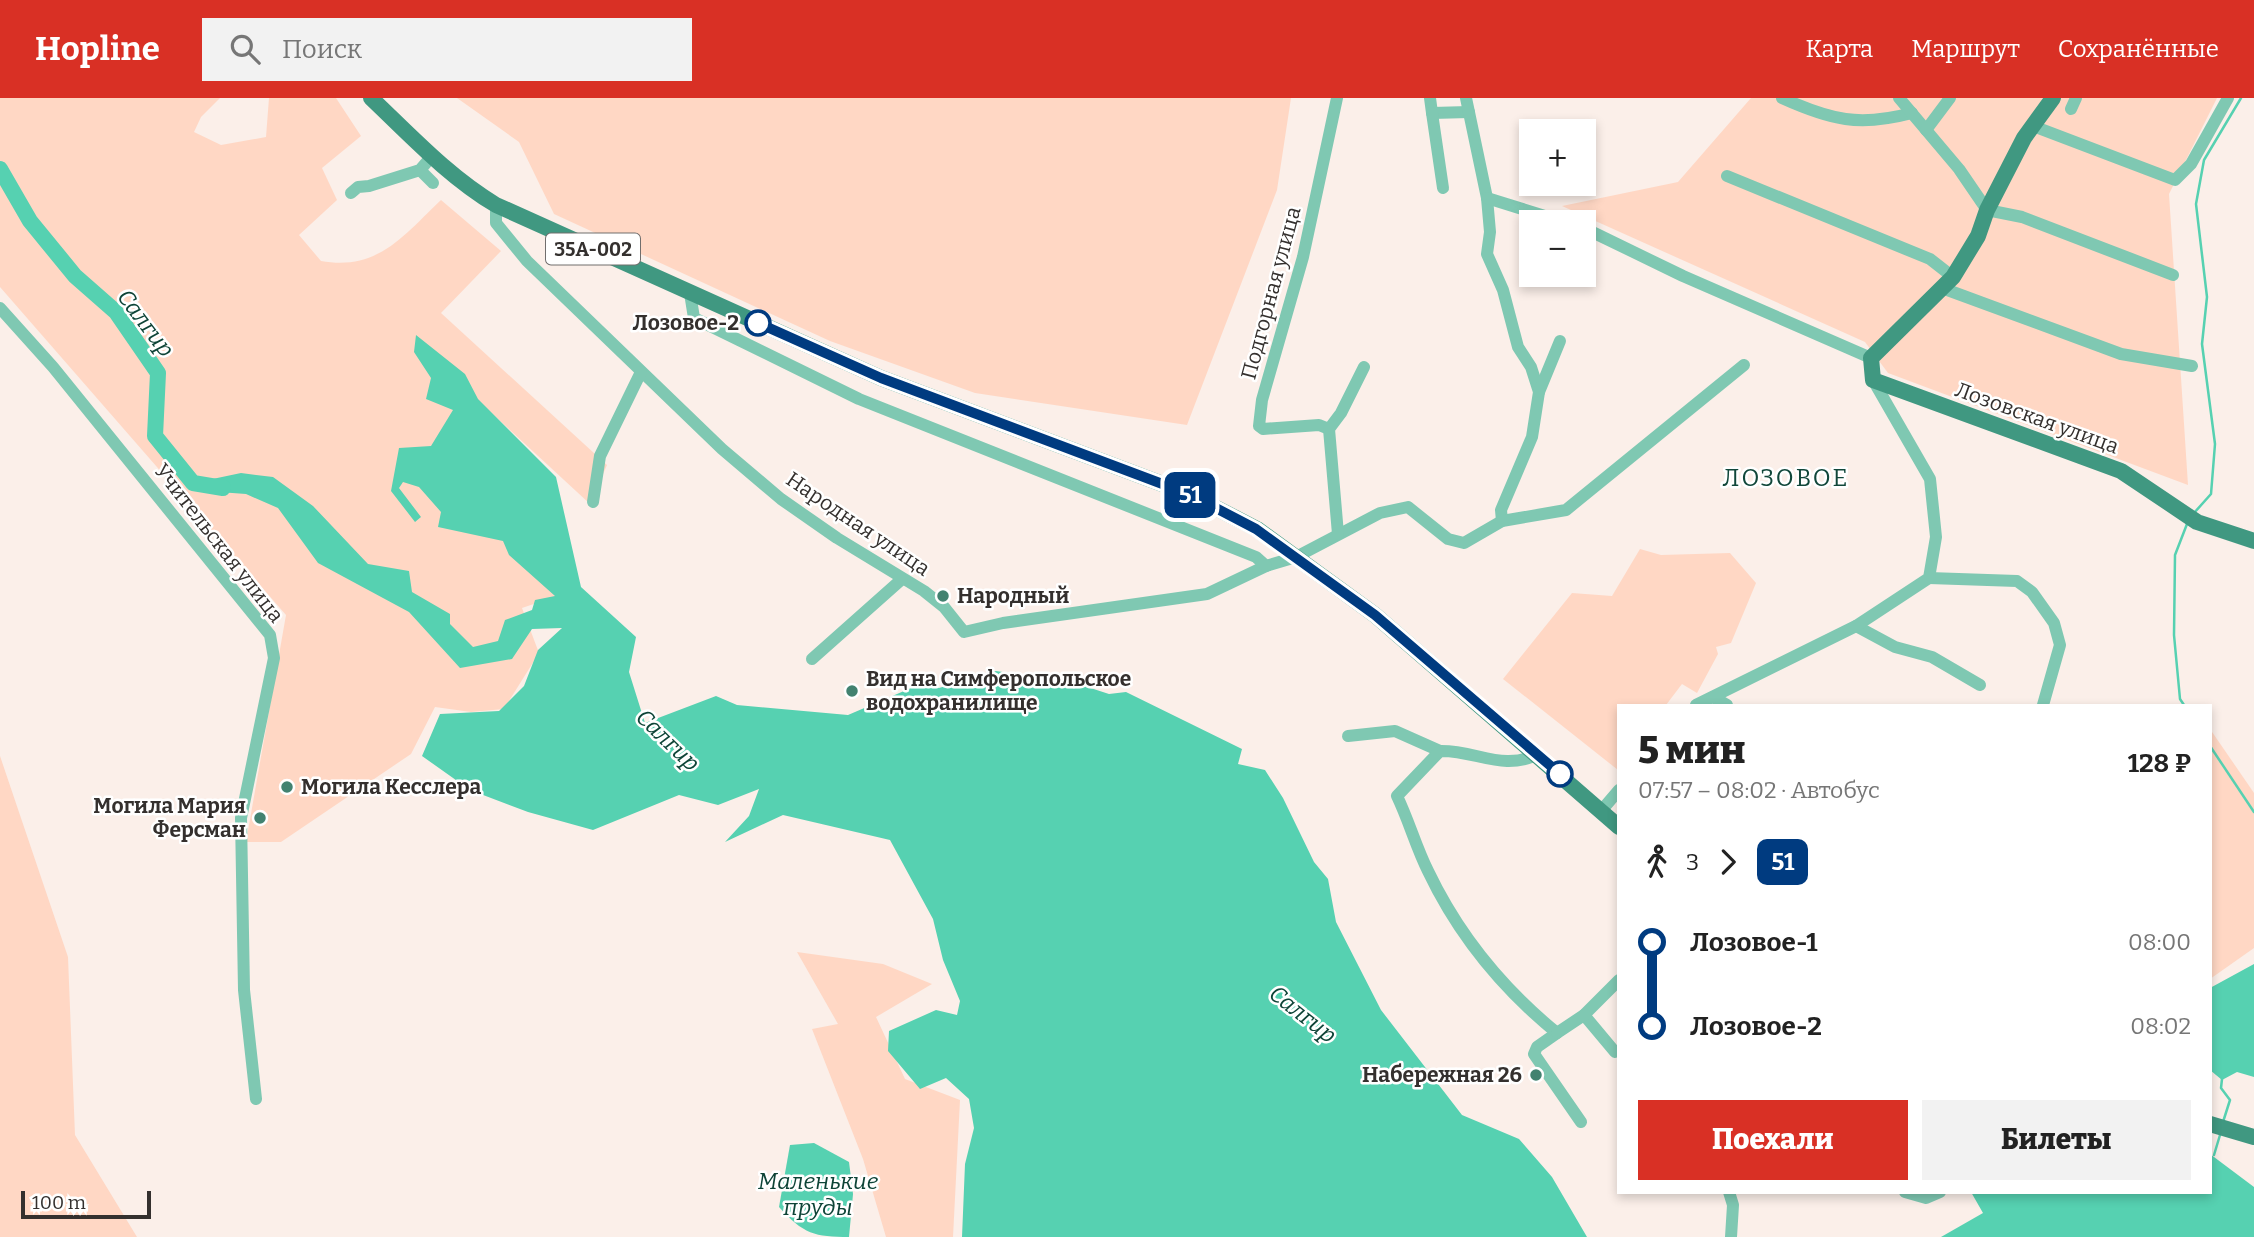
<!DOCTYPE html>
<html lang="ru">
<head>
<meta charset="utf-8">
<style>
	:root { --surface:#fff; --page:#f2f2f2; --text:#222; --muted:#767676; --accent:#d93025 }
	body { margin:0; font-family:Bitter,serif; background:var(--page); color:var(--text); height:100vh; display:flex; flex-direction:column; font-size:26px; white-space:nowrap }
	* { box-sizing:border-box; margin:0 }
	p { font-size:23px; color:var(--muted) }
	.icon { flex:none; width:38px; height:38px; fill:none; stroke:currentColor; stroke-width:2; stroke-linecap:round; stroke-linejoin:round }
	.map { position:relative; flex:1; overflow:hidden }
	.panel { position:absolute; left:1617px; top:606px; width:595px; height:490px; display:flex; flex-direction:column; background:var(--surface); border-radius:0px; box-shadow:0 4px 10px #0003 }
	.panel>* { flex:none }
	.badge { padding:0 14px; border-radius:10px; font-size:24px; line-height:46px }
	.buttons { position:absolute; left:1519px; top:21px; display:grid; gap:14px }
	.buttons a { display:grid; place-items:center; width:77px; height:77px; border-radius:0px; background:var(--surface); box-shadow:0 4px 10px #0003; font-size:35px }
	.scale { position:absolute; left:21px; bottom:18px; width:130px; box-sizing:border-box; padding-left:7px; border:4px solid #34302e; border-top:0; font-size:19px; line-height:24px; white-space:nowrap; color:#34302e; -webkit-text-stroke:5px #fff; paint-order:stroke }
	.map>.badge { position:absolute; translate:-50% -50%; box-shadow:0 0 0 4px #fff }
	.legs { display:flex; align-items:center; gap:10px; height:77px; padding:0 21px; font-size:23px }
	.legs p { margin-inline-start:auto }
	.summary { display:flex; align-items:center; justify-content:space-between; height:119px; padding:0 21px }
	h1 { font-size:38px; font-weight:800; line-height:52px }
	.cta { display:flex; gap:14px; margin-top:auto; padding:14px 21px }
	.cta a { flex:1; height:80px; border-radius:0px; background:var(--accent); color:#fff; font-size:28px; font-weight:800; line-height:80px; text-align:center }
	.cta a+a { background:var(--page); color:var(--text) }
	ul { padding:0 21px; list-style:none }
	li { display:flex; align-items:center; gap:24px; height:84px; font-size:26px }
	li i { display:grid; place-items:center; width:10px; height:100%; margin:0 9px; background:currentColor }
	li i::after { content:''; width:18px; height:18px; margin:-9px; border:5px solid; border-radius:50%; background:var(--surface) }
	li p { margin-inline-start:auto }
	li:first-child i { background:linear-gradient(#0000 50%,currentColor 0) }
	li:last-child i { background:linear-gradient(currentColor 50%,#0000 0) }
	header { display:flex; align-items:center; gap:42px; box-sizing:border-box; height:98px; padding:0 35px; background:var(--accent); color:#fff }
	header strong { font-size:33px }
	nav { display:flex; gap:38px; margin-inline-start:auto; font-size:24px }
	.search { width:490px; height:63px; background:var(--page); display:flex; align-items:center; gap:18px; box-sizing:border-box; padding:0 24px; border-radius:0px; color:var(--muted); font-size:26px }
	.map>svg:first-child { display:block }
	.green { fill:#ffd7c4 }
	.water { fill:#56d1b1 }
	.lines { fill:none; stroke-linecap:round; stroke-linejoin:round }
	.stream { stroke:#56d1b1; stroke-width:2.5 }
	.river { stroke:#56d1b1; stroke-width:16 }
	.minor { stroke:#7fc8b2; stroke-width:12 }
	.major { stroke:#409881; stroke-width:16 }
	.line-1-casing { stroke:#fff; stroke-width:16 }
	.line-1 { stroke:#003b80; stroke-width:10 }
	.stop-1-dot { fill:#fff; stroke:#003b80; stroke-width:3.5 }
	.poi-dot { fill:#428270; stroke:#fff; stroke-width:2.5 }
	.labels { text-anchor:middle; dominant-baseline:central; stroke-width:5; stroke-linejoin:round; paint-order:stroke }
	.shield { fill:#fff; stroke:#716e6d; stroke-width:2 }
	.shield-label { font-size:19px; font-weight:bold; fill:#34302e }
	.street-label { font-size:21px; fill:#34302e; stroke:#fff }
	.stop-label { font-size:21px; font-weight:bold; fill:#34302e; stroke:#fff; text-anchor:end }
	.poi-label { font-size:21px; font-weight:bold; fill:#34302e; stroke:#fff; text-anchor:start }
	.water-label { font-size:23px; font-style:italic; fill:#0e4437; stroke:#fff }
	.quarter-label { font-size:24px; letter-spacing:2px; fill:#11473a; stroke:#fff }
</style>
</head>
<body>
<header>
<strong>Hopline</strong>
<div class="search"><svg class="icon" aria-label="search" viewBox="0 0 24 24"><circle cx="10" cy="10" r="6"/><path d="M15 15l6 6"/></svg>Поиск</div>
<nav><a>Карта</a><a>Маршрут</a><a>Сохранённые</a></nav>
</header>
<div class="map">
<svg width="2254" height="1139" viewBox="0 0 2254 1139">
	<rect width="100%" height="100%" fill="#fbefe9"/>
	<!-- green -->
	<g class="green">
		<path d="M0,0h220l-19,19 -7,15 27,13 45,-8 3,-39h67l25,38 -39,32 15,32 -38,35 22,26c57,10 82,-25 120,-61l60,51 -60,62 166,152 -17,39 -105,-97 78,187 -41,14 17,45 -35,56 -33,3 -36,-5 -24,47 -130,88h-35l40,-227 -286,-328z"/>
		<path d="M457,0h834l-14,92 -90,235 -212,-32 -145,-52 -276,-127 -35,-72z"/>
		<path d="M1751,0h466l-48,96 19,291 -300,-112 -23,-31 -303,-136 116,-24z"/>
		<path d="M1640,451l21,6 69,-2 26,30 -25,60 -15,4 2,7 -21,39 -15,-9 -16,21h-47l-1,65 -115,-91 69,-86 40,3z"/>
		<path d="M2210,631l44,64v155l-44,31z"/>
		<path d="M0,658l68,201 7,178 62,102h-137z"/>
		<path d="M797,854l86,12 49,20 -56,33 29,62 55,21 -7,137h-67l-23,-78 -51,-130 26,-5z"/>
	</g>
	<!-- water -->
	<g class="water">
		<path d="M416,237l49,39 13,25 78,78 25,110 55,50 -7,35 16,51 71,-27 21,9 111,10 77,-33 14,6 57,-17 76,11 37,12 17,-2 116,57 -4,15 27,6 18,28 31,64 14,17 8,43 45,88 81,105 57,24 33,38 35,60h-625l3,-73 9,-36 -5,-29 -23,-21 -26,11 -32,-38 1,-20 47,-21 21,5 3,-14 -17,-41 -10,-41 -43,-79 -107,-25 -58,27 24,-26 10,-27 -41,16 -39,-10 -86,35 -65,-18 -58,-22 -48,-34 18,-42 59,-3 25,-25 14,-36 24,-22 -30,1 -20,30 -52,9 -51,-56 -91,-49 -40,-55 -32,-14 -41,-3 -2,-10 38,-8 32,4 40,29 55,58 41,7 3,21 38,22v10l23,23 25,-6 7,-21 27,-10 3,-10 20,-4 -46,-41 -6,-14 -65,-14 3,-15 -22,-25 -16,-5 -4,6 22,29 -6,5 -24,-31 8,-43 32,-2 22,-36 -27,-11 5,-21 -17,-26z"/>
		<path d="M2254,866v113l-17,-5 -15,8 -12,-10v-82z"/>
		<path d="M814,1045l35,19 4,32 -4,43c-34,0 -46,-3 -70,-30l11,-62z"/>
		<path d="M2210,1056l44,33v50h-313l42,-24 -12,-21h239z"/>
	</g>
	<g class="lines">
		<!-- stream -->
		<g class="stream">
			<path d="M2194,415l17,-19 4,-50 -13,-100 5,-47 -11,-93 8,-44 37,-62"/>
			<path d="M2184,607l-4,-6 -6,-64 1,-80 12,-31"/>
			<path d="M2210,648l44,66"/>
			<path d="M2222,981l-1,9 9,12 -7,22"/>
			<path d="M2214,1057l6,-20"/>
		</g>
		<!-- river -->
		<path class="river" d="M0,71l30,52 45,55 41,36 42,61 -3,63 38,47 30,5"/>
		<!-- minor -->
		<g class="minor">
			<path d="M1430,0l2,15 37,-1"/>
			<path d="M1466,0l21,100 3,34 -3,22 16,36 15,57 13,20 8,25 -7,45 -31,73 1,11"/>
			<path d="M1782,0c49,22 77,29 130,15"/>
			<path d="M1899,0l60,71 28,41 35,7 151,58"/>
			<path d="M2071,11l5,-11"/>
			<path d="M1432,15l11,75"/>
			<path d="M2033,28l142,54 16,-16 37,-66"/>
			<path d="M1926,32l24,-32"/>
			<path d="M420,72l13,13"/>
			<path d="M1727,78l203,83 23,18"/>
			<path d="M351,95l7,-6 11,-1 51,-16 12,-14"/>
			<path d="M1487,100l77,24"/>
			<path d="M496,107v18l31,38 195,188 59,50 56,39 87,53 20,16 20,25 39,-9 204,-29 59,-28 30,-9 84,-44 28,-6 40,32 16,4 38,-22 64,-11 178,-145"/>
			<path d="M1584,130l99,48 188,82"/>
			<path d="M1942,190l179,66 71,12"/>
			<path d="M690,195l4,25 165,81 397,158 10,9"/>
			<path d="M0,210l53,59 217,268 4,23 -33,160 3,172 12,109"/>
			<path d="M1539,294l21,-51"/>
			<path d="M1329,331l-10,-4 -56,4 -4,-3 3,-26 41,-143 34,-159"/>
			<path d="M593,404l7,-46 41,-84"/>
			<path d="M1338,436l-9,-105 12,-16 23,-46"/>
			<path d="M1929,480l88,3 15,11 22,31 6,22 -17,60"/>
			<path d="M1856,528l39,21 37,10 48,28"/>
			<path d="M812,561l90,-80"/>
			<path d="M1713,599l14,8"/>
			<path d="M1696,607l160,-79 73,-48 7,-41 -6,-58 -57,-99"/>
			<path d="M1348,638l47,-5 45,20"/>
			<path d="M1538,656c-35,18 -62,-4 -98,-3l-43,45c12,25 19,51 31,75 30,63 75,118 129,162l-20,14 -3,7 47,68"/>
			<path d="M1601,713l18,-21"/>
			<path d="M1584,917l31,37"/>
			<path d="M1557,935l27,-18 35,-35"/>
			<path d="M1729,1094l4,13 -2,32"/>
			<path d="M1905,1094l21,6 14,-6"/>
		</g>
		<!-- major -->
		<g class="major">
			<path d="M371,0c40,38 78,79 125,107l385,173 308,116 68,35 118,86 244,212"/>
			<path d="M2053,0l-29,40 -37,72 -9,26 -25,41 -82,81 2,22 248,91 76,51 57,19"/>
			<path d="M2210,1026l44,13"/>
		</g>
	</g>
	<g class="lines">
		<defs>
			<path id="line-1" d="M758,225l123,55 308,116 67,35 119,86 185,159"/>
		</defs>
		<!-- line-1 casing -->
		<use href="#line-1" class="line-1-casing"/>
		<!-- line-1 -->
		<use href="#line-1" class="line-1"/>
	</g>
	<!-- markers -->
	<g class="stop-1-dot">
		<circle cx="758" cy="225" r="12"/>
		<circle cx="1560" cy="676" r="12"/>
	</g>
	<g class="poi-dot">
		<circle cx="943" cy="498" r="7"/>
		<circle cx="852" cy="593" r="7"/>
		<circle cx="287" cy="689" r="7"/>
		<circle cx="260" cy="720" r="7"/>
		<circle cx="1536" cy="977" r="7"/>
	</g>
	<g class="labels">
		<!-- shield labels -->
		<rect class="shield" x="546" y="135.5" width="94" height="31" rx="5"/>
		<g class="shield-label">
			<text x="593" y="151">35А-002</text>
		</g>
		<!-- street labels -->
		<g class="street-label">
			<text transform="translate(1271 195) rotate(-75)">Подгорная улица</text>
			<text transform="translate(2037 320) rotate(20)">Лозовская улица</text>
			<text transform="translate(858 426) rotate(34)">Народная улица</text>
			<text transform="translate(219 445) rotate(52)">Учительская улица</text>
		</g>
		<!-- stop labels -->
		<g class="stop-label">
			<text x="739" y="225">Лозовое-2</text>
		</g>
		<!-- poi labels -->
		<g class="poi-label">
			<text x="957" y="498">Народный</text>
			<text x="866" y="581">Вид на Симферопольское<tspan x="866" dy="24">водохранилище</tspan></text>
			<text x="301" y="689">Могила Кесслера</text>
			<text x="246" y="708" text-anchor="end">Могила Мария<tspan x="246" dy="24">Ферсман</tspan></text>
			<text x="1522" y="977" text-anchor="end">Набережная 26</text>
		</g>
		<!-- water labels -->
		<g class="water-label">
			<text transform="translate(146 225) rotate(53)">Салгир</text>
			<text transform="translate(668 642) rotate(44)">Салгир</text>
			<text transform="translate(1303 916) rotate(38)">Салгир</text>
			<text x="818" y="1083">Маленькие<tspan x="818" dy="26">пруды</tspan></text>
		</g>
		<!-- quarter labels -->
		<g class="quarter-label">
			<text x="1786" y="380">ЛОЗОВОЕ</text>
		</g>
	</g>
</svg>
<div class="buttons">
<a>+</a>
<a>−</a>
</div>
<div class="scale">100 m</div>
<b class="badge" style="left:1190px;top:397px;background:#003b80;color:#fff">51</b>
<section class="panel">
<div class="summary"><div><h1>5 мин</h1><p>07:57 – 08:02 · Автобус</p></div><b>128 ₽</b></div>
<div class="legs"><svg class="icon" aria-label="walk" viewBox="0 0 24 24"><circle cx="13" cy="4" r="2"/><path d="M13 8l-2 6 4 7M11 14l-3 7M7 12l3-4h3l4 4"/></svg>3<svg class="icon" aria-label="forward" viewBox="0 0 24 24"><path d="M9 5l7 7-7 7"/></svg><b class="badge" style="background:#003b80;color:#fff">51</b></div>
<ul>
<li><i style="color:#003b80"></i><b>Лозовое-1</b><p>08:00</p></li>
<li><i style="color:#003b80"></i><b>Лозовое-2</b><p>08:02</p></li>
</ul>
<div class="cta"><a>Поехали</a><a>Билеты</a></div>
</section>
</div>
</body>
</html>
